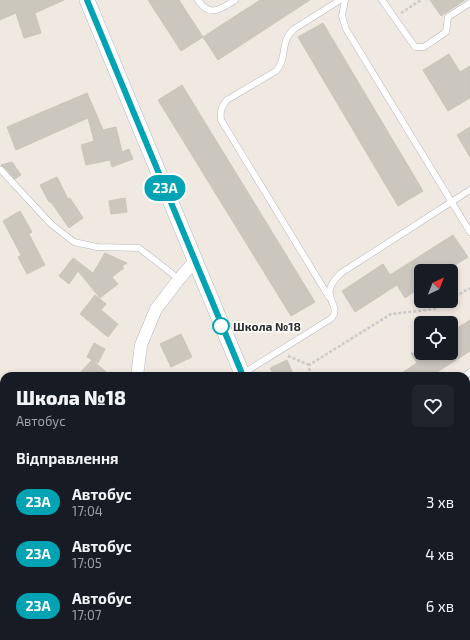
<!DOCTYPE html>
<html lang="uk">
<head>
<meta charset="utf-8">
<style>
	:root { --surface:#171b24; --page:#20242c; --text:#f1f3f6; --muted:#9ea1a6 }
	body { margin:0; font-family:"Exo 2",sans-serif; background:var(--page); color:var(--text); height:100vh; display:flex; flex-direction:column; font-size:15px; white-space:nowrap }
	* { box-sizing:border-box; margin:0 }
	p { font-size:13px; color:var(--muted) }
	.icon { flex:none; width:22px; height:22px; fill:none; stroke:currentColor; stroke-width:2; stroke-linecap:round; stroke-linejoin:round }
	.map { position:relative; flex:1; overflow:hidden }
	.side { position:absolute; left:0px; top:372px; width:470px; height:268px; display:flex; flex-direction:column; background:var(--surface); border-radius:12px 12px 0 0; box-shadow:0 2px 6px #0003 }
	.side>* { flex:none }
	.badge { padding:0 8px; border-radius:13px; font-size:14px; line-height:26px }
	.needle { width:26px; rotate:43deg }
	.controls { position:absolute; left:414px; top:264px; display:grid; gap:8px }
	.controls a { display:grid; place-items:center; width:44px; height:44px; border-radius:6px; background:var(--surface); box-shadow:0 2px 6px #0003; font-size:20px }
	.map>.badge { position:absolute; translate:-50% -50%; box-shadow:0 0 0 2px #fff }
	h2 { padding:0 16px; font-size:15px; line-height:36px }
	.round { display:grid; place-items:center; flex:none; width:42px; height:42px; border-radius:6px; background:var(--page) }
	.headline { display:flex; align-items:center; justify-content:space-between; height:68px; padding:0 16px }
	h1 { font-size:19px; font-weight:800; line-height:30px }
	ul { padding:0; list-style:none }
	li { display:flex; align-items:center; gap:12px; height:52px; padding:0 16px }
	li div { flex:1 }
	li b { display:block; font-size:15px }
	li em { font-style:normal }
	li .badge { min-width:44px; font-weight:700; text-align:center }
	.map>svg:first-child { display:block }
	.building { fill:#cbc7bf; stroke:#cbc5ba }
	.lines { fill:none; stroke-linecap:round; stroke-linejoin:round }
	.service-casing { stroke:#b4b7c1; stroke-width:7 }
	.minor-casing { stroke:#b4b7c1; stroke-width:13 }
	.tertiary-casing { stroke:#b4b7c1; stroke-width:16 }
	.path { stroke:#c9c9c9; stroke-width:2.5; stroke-dasharray:3 2; stroke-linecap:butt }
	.service { stroke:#fff; stroke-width:6 }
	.minor { stroke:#fff; stroke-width:12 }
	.tertiary { stroke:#fff; stroke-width:15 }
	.line-casing { stroke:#fff; stroke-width:9 }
	.line { stroke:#00a3b4; stroke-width:6 }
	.stop-dot { fill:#fff; stroke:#00a3b4; stroke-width:2 }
	.labels { text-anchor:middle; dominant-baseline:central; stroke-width:3; stroke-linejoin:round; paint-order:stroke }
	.stop-label { font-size:12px; font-weight:bold; fill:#2e2e2e; stroke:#fff; text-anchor:start }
</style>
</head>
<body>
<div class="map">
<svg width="470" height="640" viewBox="0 0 470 640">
	<rect width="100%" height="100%" fill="#efe9e1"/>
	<!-- building -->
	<g class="building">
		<path d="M0,0h64l-29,13 6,20 -17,5 -8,-25 -16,7z"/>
		<path d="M148,0h31l24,37 -22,14z"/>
		<path d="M260,0h50l-92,60 -15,-23z"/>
		<path d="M430,0h35l-24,16z"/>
		<path d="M323,23l100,168 -25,15 -100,-169z"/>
		<path d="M449,54l11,18 10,-6v32l-22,13 -25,-41z"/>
		<path d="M182,85l133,217 -24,14 -133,-216z"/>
		<path d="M87,93l16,37 13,-3 6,25 7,-3 4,10 -21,8 -2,-7 -24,5 -5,-20 13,-4 -6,-23 -72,32 -9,-23z"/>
		<path d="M470,127v30l-13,-22z"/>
		<path d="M12,162l9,13 -6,4 -11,-12 -3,-2z"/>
		<path d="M57,177l11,22 2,-1 13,20 -14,10 -18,-26h-2l-9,-17z"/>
		<path d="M125,198l2,14 -16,2 -2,-13z"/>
		<path d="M20,211l12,21 -3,2 16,31 -18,9 -9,-17 3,-2 -18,-34z"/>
		<path d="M453,235l15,22 -22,14h-25v16l-16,11 -8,-13 -42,27 -13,-21 41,-27 7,11z"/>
		<path d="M105,253l22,10 -5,3 2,2 -12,9 6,7 -18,14 -22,-27 -9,13 -10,-8 14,-18 20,15z"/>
		<path d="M95,295l11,9 -5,6 17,14 -10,13 -28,-23z"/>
		<path d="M470,320v31l-39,25h-34l20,-13 -6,-10h40v-21z"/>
		<path d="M181,334l11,23 -21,10 -11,-23z"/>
		<path d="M94,343l11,6 -7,14 -11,-6z"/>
		<path d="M92,360l19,16h-34z"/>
		<path d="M287,360l7,16h-20l-4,-8z"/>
	</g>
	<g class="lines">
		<defs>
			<g id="service">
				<path d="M198,0c12,18 23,9 37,0"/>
				<path d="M345,0l-3,16 4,13 124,203"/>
				<path d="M382,0l33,47h9l22,-15 2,-15 22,-14"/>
				<path d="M1,170l50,54 23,18 23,5 42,1 40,31"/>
				<path d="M329,297l-108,-177c-1,-9 0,-13 6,-20l49,-29c12,-14 3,-28 18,-42l46,-29"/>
				<path d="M242,374l90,-56c11,-15 -17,-20 9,-45l129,-83"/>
				<path d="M465,376l5,-4"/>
				<path d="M466,618l4,6"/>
			</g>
			<g id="minor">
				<path d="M137,376l4,-31 15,-36 23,-30 16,-18"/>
				<path d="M0,632l4,-1"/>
				<path d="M127,640v-4"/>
			</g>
			<g id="tertiary">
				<path d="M87,0l156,376"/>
				<path d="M355,636l2,4"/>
			</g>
		</defs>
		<!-- service casing -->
		<use href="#service" class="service-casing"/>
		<!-- minor casing -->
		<use href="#minor" class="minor-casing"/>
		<!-- tertiary casing -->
		<use href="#tertiary" class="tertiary-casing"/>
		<!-- path -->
		<g class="path">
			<path d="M401,13l20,-13"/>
			<path d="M451,299l19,-11"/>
			<path d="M288,356l21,9"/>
			<path d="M310,376l-1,-11 82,-51 44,-5 13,-8"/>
			<path d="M466,542l4,3"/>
			<path d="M330,636l2,4"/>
		</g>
		<!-- service -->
		<use href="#service" class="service"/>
		<!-- minor -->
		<use href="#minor" class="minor"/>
		<!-- tertiary -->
		<use href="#tertiary" class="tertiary"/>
	</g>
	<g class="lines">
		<defs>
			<path id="line" d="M87,0l156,376"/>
		</defs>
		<!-- line casing -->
		<use href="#line" class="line-casing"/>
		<!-- line -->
		<use href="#line" class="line"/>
	</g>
	<!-- markers -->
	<circle class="stop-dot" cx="221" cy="326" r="8"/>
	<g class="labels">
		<!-- stop labels -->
		<g class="stop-label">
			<text x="233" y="326">Школа №18</text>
		</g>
	</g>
</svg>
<div class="controls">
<a><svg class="needle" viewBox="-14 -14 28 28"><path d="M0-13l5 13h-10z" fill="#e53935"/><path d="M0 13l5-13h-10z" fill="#9ea1a6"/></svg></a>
<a><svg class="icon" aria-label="locate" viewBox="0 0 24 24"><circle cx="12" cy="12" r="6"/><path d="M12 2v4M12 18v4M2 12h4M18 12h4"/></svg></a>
</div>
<b class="badge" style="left:165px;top:188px;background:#00a3b4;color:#fff">23А</b>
<section class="side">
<div class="headline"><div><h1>Школа №18</h1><p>Автобус</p></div><a class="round"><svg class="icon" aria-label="heart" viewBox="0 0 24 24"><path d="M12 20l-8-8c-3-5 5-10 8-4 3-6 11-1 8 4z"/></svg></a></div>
<h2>Відправлення</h2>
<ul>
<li><span class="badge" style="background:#00a3b4;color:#fff">23А</span><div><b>Автобус</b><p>17:04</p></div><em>3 хв</em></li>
<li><span class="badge" style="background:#00a3b4;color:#fff">23А</span><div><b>Автобус</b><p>17:05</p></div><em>4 хв</em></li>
<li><span class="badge" style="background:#00a3b4;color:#fff">23А</span><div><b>Автобус</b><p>17:07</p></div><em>6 хв</em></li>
</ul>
</section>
</div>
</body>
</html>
